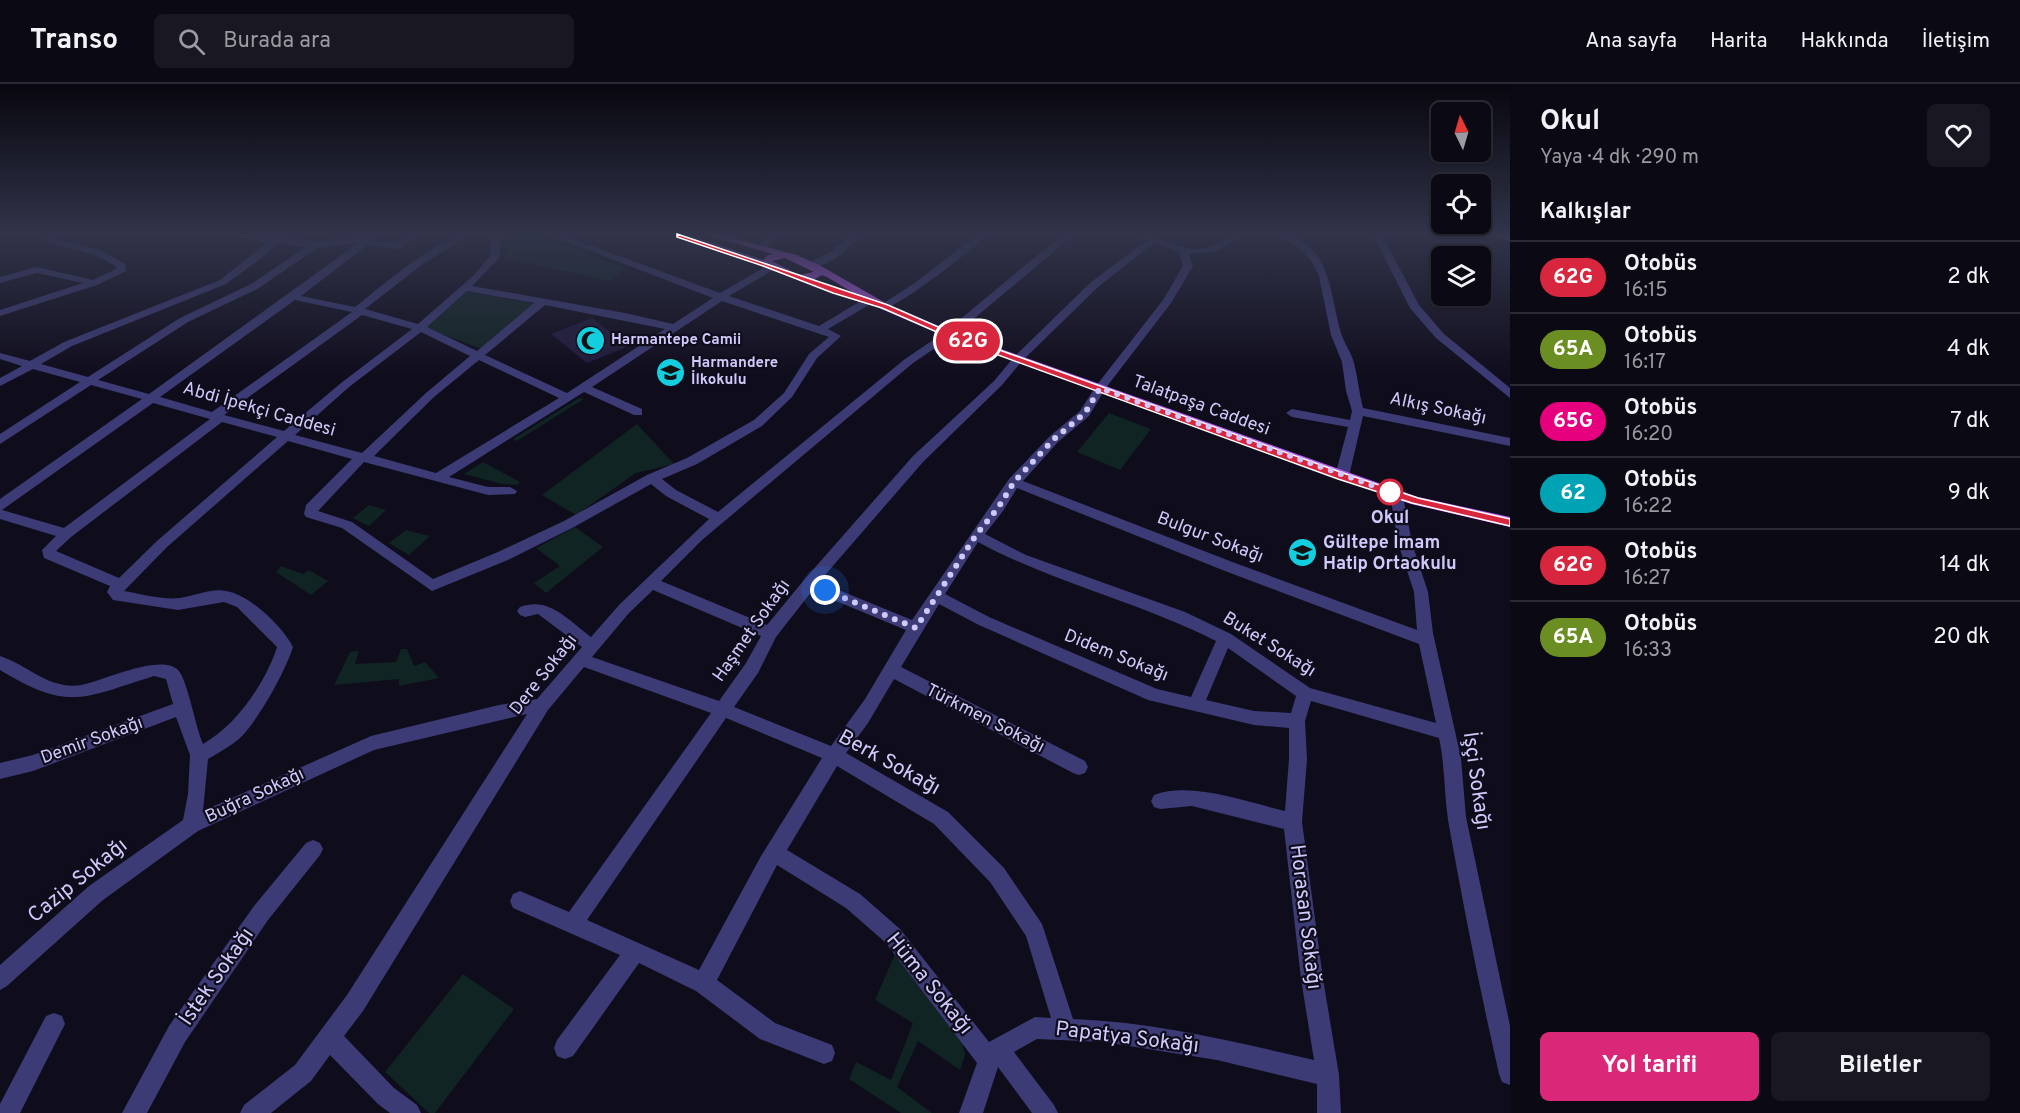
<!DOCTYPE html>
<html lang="tr">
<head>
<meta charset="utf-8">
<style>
	:root { --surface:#0b0914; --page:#191722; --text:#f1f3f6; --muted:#9a9aa0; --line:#2b2a34; --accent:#db2777 }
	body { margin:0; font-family:Overpass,sans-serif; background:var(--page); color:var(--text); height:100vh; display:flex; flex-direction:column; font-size:22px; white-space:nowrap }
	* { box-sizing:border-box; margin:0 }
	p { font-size:20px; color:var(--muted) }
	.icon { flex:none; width:33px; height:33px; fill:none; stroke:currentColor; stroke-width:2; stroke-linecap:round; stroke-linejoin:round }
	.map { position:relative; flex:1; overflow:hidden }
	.side { display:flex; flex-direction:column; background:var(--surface); width:510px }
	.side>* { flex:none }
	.badge { padding:0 12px; border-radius:20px; font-size:21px; line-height:39px }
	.needle { width:39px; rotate:355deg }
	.tools { position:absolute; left:1431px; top:18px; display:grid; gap:12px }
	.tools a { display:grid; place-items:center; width:60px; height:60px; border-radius:9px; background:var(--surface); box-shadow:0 2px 4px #0004,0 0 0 2px var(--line); font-size:30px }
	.you { position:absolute; width:30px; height:30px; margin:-15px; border:4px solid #fff; border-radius:50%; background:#1a73e8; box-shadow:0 0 0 9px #1a73e833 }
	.map>.badge { position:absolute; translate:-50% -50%; box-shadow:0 0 0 3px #fff }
	h2 { padding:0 30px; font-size:22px; line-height:54px }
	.round { display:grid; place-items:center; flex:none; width:63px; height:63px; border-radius:9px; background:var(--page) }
	.summary { display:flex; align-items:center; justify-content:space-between; height:102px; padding:0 30px }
	h1 { font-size:28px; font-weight:700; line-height:45px }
	.action { display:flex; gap:12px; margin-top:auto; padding:12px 30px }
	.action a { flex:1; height:69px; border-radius:9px; background:var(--accent); color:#fff; font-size:24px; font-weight:700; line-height:69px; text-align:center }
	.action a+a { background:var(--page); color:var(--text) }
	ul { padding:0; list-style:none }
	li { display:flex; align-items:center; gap:18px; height:72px; padding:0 30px; border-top:2px solid var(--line) }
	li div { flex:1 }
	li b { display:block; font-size:22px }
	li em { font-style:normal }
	li .badge { min-width:66px; font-weight:700; text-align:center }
	header { display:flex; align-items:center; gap:36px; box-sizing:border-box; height:84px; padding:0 30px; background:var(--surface); border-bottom:2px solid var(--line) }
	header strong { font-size:28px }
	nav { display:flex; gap:33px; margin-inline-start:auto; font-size:21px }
	.search { width:420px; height:54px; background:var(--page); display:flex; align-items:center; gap:15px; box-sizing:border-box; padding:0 21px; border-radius:9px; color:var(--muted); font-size:22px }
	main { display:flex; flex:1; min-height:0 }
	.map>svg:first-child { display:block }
	.green { fill:#102423 }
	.building { fill:#201a3a }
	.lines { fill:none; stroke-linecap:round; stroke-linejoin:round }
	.minor { fill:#3c3b76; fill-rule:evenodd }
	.major { fill:#b75af2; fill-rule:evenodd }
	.line { fill:#d7263d; stroke:#fff; stroke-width:1.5 }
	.walk { stroke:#cfcafb; stroke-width:6; stroke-dasharray:0 10.8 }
	.stop-dot { fill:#fff; stroke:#d7263d; stroke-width:3 }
	.labels { text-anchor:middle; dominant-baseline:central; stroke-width:4.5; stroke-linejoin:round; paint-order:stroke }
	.far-poi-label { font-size:15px; font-weight:bold; fill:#cfcafb; stroke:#0f0c1b; text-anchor:start }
	.street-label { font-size:18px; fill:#cfcafb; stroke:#0f0c1b }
	.stop-label { font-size:18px; font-weight:bold; fill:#cfcafb; stroke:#0f0c1b }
	.poi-label { font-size:18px; font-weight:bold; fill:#cfcafb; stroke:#0f0c1b; text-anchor:start }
	.near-street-label { font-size:21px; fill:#cfcafb; stroke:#0f0c1b }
</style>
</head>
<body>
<header>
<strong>Transo</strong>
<div class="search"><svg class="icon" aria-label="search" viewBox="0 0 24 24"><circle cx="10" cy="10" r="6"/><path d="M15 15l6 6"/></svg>Burada ara</div>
<nav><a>Ana sayfa</a><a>Harita</a><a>Hakkında</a><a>İletişim</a></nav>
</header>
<main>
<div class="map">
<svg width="1510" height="1029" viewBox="0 0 1510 1029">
	<rect width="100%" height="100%" fill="#0f0c1b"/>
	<!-- green -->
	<g class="green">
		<path d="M509,151c41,0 78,18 115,33l-13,13 -107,-23z"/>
		<path d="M468,207l72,14 -53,46 -61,-23z"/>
		<path d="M579,314l5,1 -67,42 -4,-2z"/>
		<path d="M1109,329l42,16 -31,41 -43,-18z"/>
		<path d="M637,340l37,40 -38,9 -60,42 -34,-20z"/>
		<path d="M483,378l37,20 -2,3 -16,-1 -38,-10z"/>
		<path d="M369,421l17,5 -17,16 -16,-8z"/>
		<path d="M575,443l28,20 -57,46 -12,-10 26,-17 -24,-18z"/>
		<path d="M406,446l24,6 -21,19 -20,-12z"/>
		<path d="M281,482l22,8 6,-4 19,11 -17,14 -35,-23z"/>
		<path d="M401,565h6l7,17 11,-4 14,16 -40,8v-7l-65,6 16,-33 9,-1 -4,13 41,-2z"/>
		<path d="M895,870l65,80 5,21 -5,15 -42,-29 -21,46 35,26h-31l-52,-34 7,-17 35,18 22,-57 -38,-23z"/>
		<path d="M463,890l51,35 -79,104h-6l-44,-41z"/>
	</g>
	<!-- building -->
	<path class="building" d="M592,234l37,28 -42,17 -36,-29z"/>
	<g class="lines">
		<!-- minor -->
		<g class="minor">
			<path d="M41,151h9l4,4 46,11 25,14 1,7 -29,14 -97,31v-6l83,-27 -46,-10 -37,10v-6l37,-10 56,13 23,-11 1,-2 -23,-13 -46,-11z"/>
			<path d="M226,151l50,1 39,6 59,-7 -2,6 26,2 9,-8h6v4l-13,10 -34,-3 -65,50 54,11c26,-20 84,-72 115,-72l-46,28 -59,46 53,15 56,-49 16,-19 1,-21h10l-1,22 -28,29 153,27 48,11 40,-26 -164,-63h13l158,58 49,-28h6v4l-46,27 90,30 45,-27h8v4l-44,26 13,7 -24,22 -25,39 -30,29 -65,38 -35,15 14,11 42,22 187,-153 40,-27 84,-70 35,-27h10l-121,101 -40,27 -211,177 -41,41 106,44 37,-45 109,-124 81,-75 20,-24 76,-74 57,-43 -12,-5c23,0 42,15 65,14 19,-1 23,-14 44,-14l-29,17 -26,2 4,12 -22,37 -66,86 -16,27 -31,26 -35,39 212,82 182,67 -3,-38 -16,-49 -8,-49 2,-3h10l10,52 16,49 5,41 28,125 5,59 44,209v59l-8,-3 -3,-8c-19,-84 -36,-169 -51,-254 -4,-27 -3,-55 -9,-82l-128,-37 -6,20 2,38 -5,63 21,157 16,96 2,38h-24v-29l-100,-24 -113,-18 -67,-3 -23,13 40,53 4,8h-26l-34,-46 -15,46h-24l18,-50 -91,-120 -40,-35 -69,-43 -60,115 58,43 57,22 3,8 -3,8 -8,3 -64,-25 -64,-48 -57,-28 -66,93 -8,3 -8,-3 -3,-8 3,-8 63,-85 -107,-47 -3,-7 3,-7 7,-3 49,21 142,-199 -127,-46 -36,43 -185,301 -19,25 50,52 23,17 4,8h-31l-12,-9 -48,-49 -19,26 -40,32h-31l4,-8 51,-40 52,-70 180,-281 -153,36 -176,81 -95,69 -96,86 -7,4v-25l89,-79 94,-66 5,-26 2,-39 -14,-38 -143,54 -33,8v-16l33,-8 140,-51 -7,-25 -12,-3c-71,22 -85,36 -154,-6v-14c28,9 49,34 81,29 23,-4 79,-32 97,-15 9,8 18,59 25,74 33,-18 63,-62 74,-97l-40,-40 -13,-5 -46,8 -65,-10 -6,-8 3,-6 -66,-28 -2,-8 14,-14 -56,-17v-20l142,-100 -51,-14 -91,59v-10l80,-52 -47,-13 -33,17v-8l22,-12 -22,-7v-6l30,8 34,-19 156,-62 48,-38zM277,159l29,4 -55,37 -71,34 -92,59 -47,-13 31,-18 154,-62 38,-28zM358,159l-209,151 -51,-14 90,-58 71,-34 58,-40zM1154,159l25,9 4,14 -20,34 -67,86 -16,25 -30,25 -41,43 -97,141 -93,-38 104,-120 79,-77 20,-24 76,-74zM467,207l67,12 -57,48 -50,-24zM295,216l57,12 -140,100 -52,-15zM722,217l107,36 -20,17 -25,39 -30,27 -67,38 -40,17 -83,46 -66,31 -65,27 -81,-57 -34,-11 46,-49 124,33 27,-1 2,-3 -7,-4h-22l-39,-10 135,-85 50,23h8v-6l-50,-22zM545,221l120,24 -98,64 -82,-38zM362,231l50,14 -71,54 -57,48 -60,-16zM421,248l49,24 -44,37 -64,60 -67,-18 54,-48zM479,276l80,38 -123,75 -62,-17 60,-59zM153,319l57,16 -146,109 -62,-18zM222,338l55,15 -120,104 -38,37 -63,-27 15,-14zM288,357l64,18 -46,46 -2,9 2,3 36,11 90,63 76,-31 66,-33 77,-43 15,12 43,23 -90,86 -28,32c-23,-17 -42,-41 -71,-30l-3,4 3,4 5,2 13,-3 44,33 -45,52 -38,6 -128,31 -168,75 5,-52c10,-6 21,-12 31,-20 19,-18 46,-67 54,-92 -10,-20 -44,-53 -67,-56 -15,-3 -31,5 -46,7 -17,2 -39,-4 -56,-7l43,-44zM1017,404l208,83 194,73 17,79 -126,-35 -79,-54 -46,-22 -159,-57 -41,-21 18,-23zM978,458c76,41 161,60 238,99l-25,56 -34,-8 -168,-72 -44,-23zM653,506l108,46 -15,27 -27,38 -127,-44 37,-44zM812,507l94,39 -41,69 -34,47 -97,-39 24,-34 18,-36zM939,520l40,21 169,75 106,25 35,3v31l-4,52c-39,-9 -94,-30 -131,-16l-3,6 3,6 6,2 32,-3 92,23 17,150 13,81c-79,-18 -159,-38 -241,-41l-31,-95 -38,-56 -56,-56 -102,-59 22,-30 26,-44 179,94 6,2 6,-2 3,-6 -3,-6 -184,-94zM1228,564l68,48 -5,17 -37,-2 -48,-11zM726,634l96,40 -61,98 -62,114 -112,-50zM837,682l97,58 56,58 36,54 25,82 -16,-1 -46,25 -89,-113 -40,-35 -73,-44z"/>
			<path d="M770,151h10l-17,15h-6v-4z"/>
			<path d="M851,151h9c-11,14 -33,34 -52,32v-4l24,-12z"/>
			<path d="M977,151h10c-13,13 -92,76 -106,74v-4l35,-23z"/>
			<path d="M1275,151c56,0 54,58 66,98 3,10 10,19 13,30 4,15 5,30 9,45l147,30v8l-147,-30 -14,60 -7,4 -5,-1 -2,-3 13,-49 -56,-10 -6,-4 6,-4 58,11 2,-9 -6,-20 -4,-29 -11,-27 -12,-59 -7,-14 -11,-12 -10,-8z"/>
			<path d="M1373,151h9l37,70 25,29 66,54v10l-74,-60 -26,-30z"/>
			<path d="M313,756l7,3 3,6 -3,6 -52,65 -83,122 -38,71h-25l47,-87 85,-120 52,-63z"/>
			<path d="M54,929l8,3 3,8 -45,89h-20v-9l46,-88z"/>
		</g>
		<!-- major -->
		<g class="major">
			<path d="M675,151h14l74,25 5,-5 5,-1 -67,-19h16l75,20 24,11 68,39 64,27 465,165 92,20v10l-99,-23 -466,-168 -64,-27 -18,-11 -9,2zM785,174l29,14 -15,3 -27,-14zM822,191l5,2 28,17 -42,-14z"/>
			<path d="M1488,151h22v6z"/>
		</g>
	</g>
	<!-- sky -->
	<linearGradient id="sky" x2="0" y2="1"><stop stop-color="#08070f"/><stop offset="0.51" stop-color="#31344a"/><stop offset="1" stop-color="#31344a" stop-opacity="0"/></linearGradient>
	<rect width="1510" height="295" fill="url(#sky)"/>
	<!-- line -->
	<path class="line" d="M677,150l211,71 64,28 394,141 72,24 92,21v7l-98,-23 -74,-24 -392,-143 -64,-28 -49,-15 -67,-26 -89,-30z"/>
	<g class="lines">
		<!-- walk -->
		<path class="walk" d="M825,506l91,38 60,-93 22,-27 16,-26 40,-43 31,-26 15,-25 297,106 -7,-2"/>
	</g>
	<!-- icons -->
	<defs>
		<symbol id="mosque-disc" viewBox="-11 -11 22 22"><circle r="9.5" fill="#12cedf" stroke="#0f0c1b"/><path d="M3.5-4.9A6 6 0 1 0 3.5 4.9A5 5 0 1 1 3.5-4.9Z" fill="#111"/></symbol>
		<symbol id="school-disc" viewBox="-11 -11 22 22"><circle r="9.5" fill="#12cedf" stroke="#0f0c1b"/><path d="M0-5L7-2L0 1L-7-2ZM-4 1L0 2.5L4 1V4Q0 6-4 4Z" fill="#111"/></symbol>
	</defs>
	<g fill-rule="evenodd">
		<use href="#mosque-disc" x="574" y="240" width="33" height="33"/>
		<use href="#school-disc" x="654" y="272" width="33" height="33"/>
		<use href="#school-disc" x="1286" y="452" width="33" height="33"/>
	</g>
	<!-- markers -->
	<circle class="stop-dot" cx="1390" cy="408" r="12"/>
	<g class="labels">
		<!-- far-poi labels -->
		<g class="far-poi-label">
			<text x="611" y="256">Harmantepe Camii</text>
			<text x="691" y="279">Harmandere<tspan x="691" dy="17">İlkokulu</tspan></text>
		</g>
		<!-- street labels -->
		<g class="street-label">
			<text transform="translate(1201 322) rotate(20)">Talatpaşa Caddesi</text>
			<text transform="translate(1438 325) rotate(12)">Alkış Sokağı</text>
			<text transform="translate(259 326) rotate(16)">Abdi İpekçi Caddesi</text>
			<text transform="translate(1210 454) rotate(21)">Bulgur Sokağı</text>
			<text transform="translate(752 547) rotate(-55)">Haşmet Sokağı</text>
			<text transform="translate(1269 561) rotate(32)">Buket Sokağı</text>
			<text transform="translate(1116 572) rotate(22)">Didem Sokağı</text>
			<text transform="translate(544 591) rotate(-52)">Dere Sokağı</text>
			<text transform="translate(985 635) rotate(27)">Türkmen Sokağı</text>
			<text transform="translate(92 657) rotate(-20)">Demir Sokağı</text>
			<text transform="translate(255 712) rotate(-25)">Buğra Sokağı</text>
		</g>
		<!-- stop labels -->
		<g class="stop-label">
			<text x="1390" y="434">Okul</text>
		</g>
		<!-- poi labels -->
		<g class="poi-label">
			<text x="1323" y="459">Gültepe İmam<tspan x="1323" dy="21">Hatip Ortaokulu</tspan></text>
		</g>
		<!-- near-street labels -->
		<g class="near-street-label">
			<text transform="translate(889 679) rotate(29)">Berk Sokağı</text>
			<text transform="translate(1476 697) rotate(82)">İşçi Sokağı</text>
			<text transform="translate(78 797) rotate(-39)">Cazip Sokağı</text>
			<text transform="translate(1305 833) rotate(83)">Horasan Sokağı</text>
			<text transform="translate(217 893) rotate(-55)">İstek Sokağı</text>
			<text transform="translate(929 900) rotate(51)">Hüma Sokağı</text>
			<text transform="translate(1127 954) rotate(7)">Papatya Sokağı</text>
		</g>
	</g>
</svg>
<div class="tools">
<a><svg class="needle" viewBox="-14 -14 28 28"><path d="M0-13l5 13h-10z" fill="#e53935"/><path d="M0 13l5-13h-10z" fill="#9a9aa0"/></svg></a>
<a><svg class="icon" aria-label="locate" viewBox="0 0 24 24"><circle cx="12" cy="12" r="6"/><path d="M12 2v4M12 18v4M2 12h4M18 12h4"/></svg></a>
<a><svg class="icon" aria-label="layers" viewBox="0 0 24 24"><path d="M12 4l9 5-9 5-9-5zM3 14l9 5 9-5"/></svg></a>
</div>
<div class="you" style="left:825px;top:506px"></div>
<b class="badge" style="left:968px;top:257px;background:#d7263d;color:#fff">62G</b>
</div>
<section class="side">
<div class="summary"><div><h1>Okul</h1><p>Yaya · 4 dk · 290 m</p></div><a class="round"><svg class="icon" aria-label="heart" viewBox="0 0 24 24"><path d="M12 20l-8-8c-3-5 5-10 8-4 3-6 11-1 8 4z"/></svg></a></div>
<h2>Kalkışlar</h2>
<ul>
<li><span class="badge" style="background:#d7263d;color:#fff">62G</span><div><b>Otobüs</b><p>16:15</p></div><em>2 dk</em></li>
<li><span class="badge" style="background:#6b8e23;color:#fff">65A</span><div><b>Otobüs</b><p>16:17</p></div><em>4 dk</em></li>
<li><span class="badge" style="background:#e6007e;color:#fff">65G</span><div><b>Otobüs</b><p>16:20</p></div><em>7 dk</em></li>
<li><span class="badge" style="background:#00a3b4;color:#fff">62</span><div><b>Otobüs</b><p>16:22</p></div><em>9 dk</em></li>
<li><span class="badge" style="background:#d7263d;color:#fff">62G</span><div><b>Otobüs</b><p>16:27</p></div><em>14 dk</em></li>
<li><span class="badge" style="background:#6b8e23;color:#fff">65A</span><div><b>Otobüs</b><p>16:33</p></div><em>20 dk</em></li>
</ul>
<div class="action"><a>Yol tarifi</a><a>Biletler</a></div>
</section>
</main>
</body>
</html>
